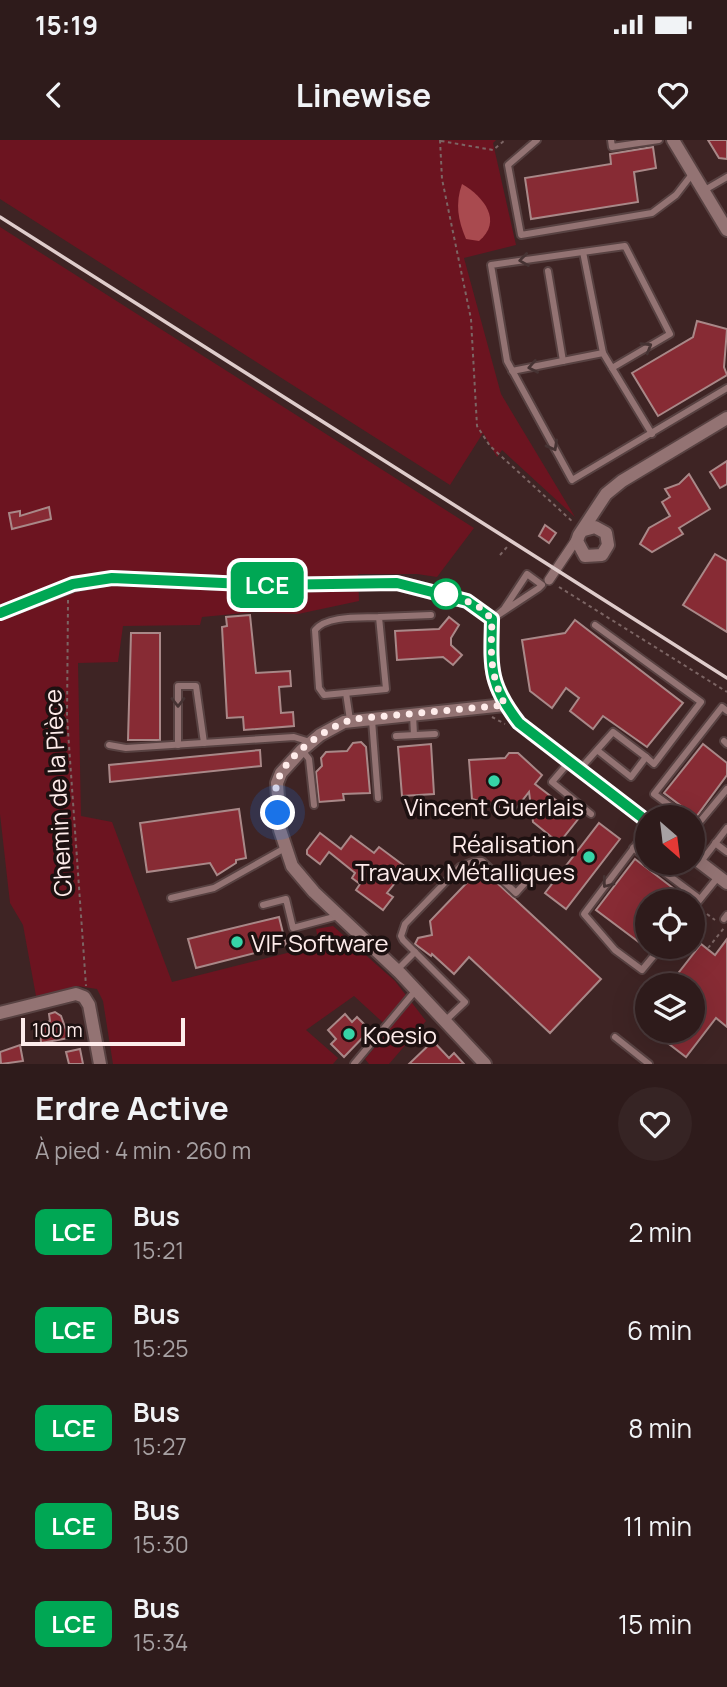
<!DOCTYPE html>
<html lang="fr">
<head>
<meta charset="utf-8">
<style>
	:root { --surface:#2e1b1b; --page:#362424; --text:#f1f3f6; --muted:#a7a1a3; --line:#49393a }
	body { margin:0; font-family:Manrope,sans-serif; background:var(--page); color:var(--text); height:100vh; display:flex; flex-direction:column; font-size:26px; white-space:nowrap }
	* { box-sizing:border-box; margin:0 }
	p { font-size:23px; color:var(--muted) }
	.icon { flex:none; width:38px; height:38px; fill:none; stroke:currentColor; stroke-width:2; stroke-linecap:round; stroke-linejoin:round }
	.map { position:relative; height:924px; overflow:hidden }
	.details { display:flex; flex-direction:column; background:var(--surface); flex:1 }
	.details>* { flex:none }
	.badge { padding:0 14px; border-radius:10px; font-size:24px; line-height:46px }
	.needle { width:46px; rotate:152deg }
	.tools { position:absolute; left:635px; top:665px; display:grid; gap:14px }
	.tools a { display:grid; place-items:center; width:70px; height:70px; border-radius:50%; background:var(--surface); box-shadow:0 7px 28px #0002,0 0 0 2px var(--line); font-size:35px }
	.scale { position:absolute; left:21px; bottom:18px; width:164px; box-sizing:border-box; padding-left:7px; border:4px solid #feeceb; border-top:0; font-size:19px; line-height:24px; white-space:nowrap; color:#feeceb; -webkit-text-stroke:5px #1d1111; paint-order:stroke }
	.you { position:absolute; width:35px; height:35px; margin:-18px; border:5px solid #fff; border-radius:50%; background:#1a73e8; box-shadow:0 0 0 10px #1a73e833 }
	.map>.badge { position:absolute; translate:-50% -50%; box-shadow:0 0 0 4px #fff }
	.round { display:grid; place-items:center; flex:none; width:74px; height:74px; border-radius:37px; background:var(--page) }
	.headline { display:flex; align-items:center; justify-content:space-between; height:119px; padding:0 35px }
	h1 { font-size:33px; font-weight:700; line-height:52px }
	ul { padding:0; list-style:none }
	li { display:flex; align-items:center; gap:21px; height:98px; padding:0 35px }
	li div { flex:1 }
	li b { display:block; font-size:26px }
	li em { font-style:normal }
	li .badge { min-width:77px; font-weight:700; text-align:center }
	.status { display:flex; justify-content:space-between; align-items:center; height:49px; padding:0 35px; background:var(--surface); direction:ltr }
	.status svg { height:19px; fill:currentColor }
	header { display:flex; justify-content:space-between; align-items:center; height:91px; padding:0 35px; background:var(--surface); font-size:32px; font-weight:700 }
	.map>svg:first-child { display:block }
	.green { fill:#6c1420 }
	.water { fill:#a94a4f }
	.building { fill:#872b34; stroke:#a98888; stroke-width:2 }
	.lines { fill:none; stroke-linecap:round; stroke-linejoin:round }
	.service-casing { stroke:#584242; stroke-width:10 }
	.pedestrian-casing { stroke:#584242; stroke-width:12 }
	.minor-casing { stroke:#584242; stroke-width:16 }
	.path { stroke:#7c6564; stroke-width:2; stroke-dasharray:3.5 3.5; stroke-linecap:butt }
	.service { stroke:#937373; stroke-width:6 }
	.pedestrian { stroke:#937373; stroke-width:9 }
	.minor { stroke:#937373; stroke-width:12 }
	.rail { stroke:#dfcccb; stroke-width:3.5 }
	.oneway { stroke:#463333 }
	.line-casing { stroke:#fff; stroke-width:16 }
	.line { stroke:#00a754; stroke-width:10 }
	.walk { stroke:#feeceb; stroke-width:7; stroke-dasharray:0 12.6 }
	.stop-dot { fill:#fff; stroke:#00a754; stroke-width:3.5 }
	.poi-dot { fill:#36d4a7; stroke:#1d1111; stroke-width:2.5 }
	.labels { text-anchor:middle; dominant-baseline:central; stroke-width:7; stroke-linejoin:round; paint-order:stroke }
	.street-label { font-size:24px; fill:#feeceb; stroke:#1d1111 }
	.poi-label { font-size:24px; fill:#feeceb; stroke:#1d1111; text-anchor:start }
</style>
</head>
<body>
<div class="status"><b>15:19</b><svg viewBox="0 0 49 12"><path d="M0 12V9h3v3zM5 12V6h3v6zM10 12V3h3v9zM15 12V0h3v12zM26 1h20v11H26zM47 4h2v5h-2z"/></svg></div>
<header><svg class="icon" aria-label="back" viewBox="0 0 24 24"><path d="M15 5l-7 7 7 7"/></svg>Linewise<svg class="icon" aria-label="heart" viewBox="0 0 24 24"><path d="M12 20l-8-8c-3-5 5-10 8-4 3-6 11-1 8 4z"/></svg></header>
<div class="map">
<svg width="727" height="924" viewBox="0 0 727 924">
	<rect width="100%" height="100%" fill="#3e2424"/>
	<!-- green -->
	<g class="green">
		<path d="M0,0h496l-3,3 23,102 -52,13 37,136 74,123 -73,-67 -5,7 -14,-24 -33,52 -450,-286z"/>
		<path d="M0,87l474,301 -37,49 -20,-3h-59l1,27 -61,13 -43,-2 -53,5 -2,8 -77,1 -5,36 -40,1 3,153 31,6 60,160 147,-37 -3,-16 17,-3 62,55 31,40 -37,43h-20l-4,-5 25,-30 -36,-33 -48,34 32,28 -5,6h-220l-10,-63 -6,-12 -20,-3 -41,10 -13,-71 -13,-22 -10,-89z"/>
	</g>
	<!-- water -->
	<path class="water" d="M462,44c22,13 41,37 17,57l-13,-2c-8,-19 -11,-35 -4,-55z"/>
	<!-- building -->
	<g class="building">
		<path d="M708,0h19v19l-8,-1z"/>
		<path d="M653,7l3,21 -22,4 4,30 -107,17 -6,-41 86,-14 -1,-10z"/>
		<path d="M697,181l30,8 -3,38 3,8 -69,41 -26,-43 61,-36z"/>
		<path d="M727,321v23l-7,4 -10,-16z"/>
		<path d="M689,334l21,35 -31,19 4,6 -31,18 -12,-8 9,-16 21,-12 -8,-14 8,-5 -5,-8 14,-5z"/>
		<path d="M49,367l2,12 -39,10 -3,-16 11,-2v5z"/>
		<path d="M545,385l11,8 -7,10 -10,-7z"/>
		<path d="M715,414l12,7v71l-44,-27z"/>
		<path d="M250,475l6,58 34,-2 1,15 -12,1 2,26 12,-1 1,14 -50,4 -1,-13 -16,1 -5,-91 5,-1 -1,-9z"/>
		<path d="M449,477l10,8 -8,13v7l11,10 -9,10 -10,-8 -46,3 -2,-29 44,-2z"/>
		<path d="M575,480l108,83 -36,44 -44,-31 -10,13 -23,-18 9,-13 -13,-10 -14,20 -22,-17 -8,-51 43,-7z"/>
		<path d="M131,493h29v107h-32z"/>
		<path d="M361,602l5,5 4,46 -27,1 1,6 -25,2 -3,-30 6,-6 -1,-8 5,-6 21,-1 6,-8z"/>
		<path d="M431,604l3,50 -32,2 -4,-49z"/>
		<path d="M703,604l24,19v12l-31,42 -32,-24z"/>
		<path d="M260,610l1,16 -151,16 -1,-17z"/>
		<path d="M509,613h9l24,22 -7,9 44,34 -20,25 -26,-21 -4,-30 -15,19 -42,-12 -3,-39 36,-2z"/>
		<path d="M239,669l7,49 -10,2v3l-19,12 -7,-12 -63,9 -7,-49z"/>
		<path d="M599,683l21,16 -54,70 -21,-16z"/>
		<path d="M320,693l21,16 10,-13 23,17 5,-6 28,21 -20,25 6,4 -10,13 -27,-20 4,-6 -8,-6 3,-5 -26,-21 -9,12 -13,-10v-4z"/>
		<path d="M635,719l55,42h-42v48l-52,-39z"/>
		<path d="M481,728l120,111 -51,54 -81,-76 -15,17 -22,-20 -1,2 -16,-12 3,-6 14,-3 -2,-14z"/>
		<path d="M279,777l7,28 -90,23 -8,-29z"/>
		<path d="M727,799v88l-11,-9 -30,39 -34,-26h41v-46h-24l32,-41 14,11z"/>
		<path d="M55,872l6,4 8,22 -28,5 -1,-17 10,-5 -1,-7z"/>
		<path d="M345,874l7,8 5,-5 13,13 -26,27 -13,-13 5,-5 -8,-9z"/>
		<path d="M433,901l16,17 5,-5 10,11h-55z"/>
		<path d="M20,905l3,16 -22,3 -1,-12z"/>
		<path d="M80,909l3,15h-14l-3,-12z"/>
	</g>
	<g class="lines">
		<defs>
			<g id="service">
				<path d="M537,0l-29,25 13,70 131,-22 24,-18 17,-22"/>
				<path d="M611,0l1,7 47,-7"/>
				<path d="M703,51l24,-14"/>
				<path d="M583,112l20,101 9,15"/>
				<path d="M548,131l15,90"/>
				<path d="M512,231l91,-18"/>
				<path d="M652,294l-40,-66 58,-34 -45,-88 -134,19 16,96 65,119 155,-92"/>
				<path d="M527,434l15,11 -3,3 -47,31 12,-10z"/>
				<path d="M379,477c-17,1 -52,-2 -64,13l4,58 5,7 62,-6 -7,-72 52,-2"/>
				<path d="M595,485l106,77 -47,62 -8,-7"/>
				<path d="M346,553l4,27"/>
				<path d="M413,575l1,20"/>
				<path d="M372,580l6,78"/>
				<path d="M396,596l39,-2"/>
				<path d="M724,601l3,3"/>
				<path d="M109,605l17,3 168,-11 16,5"/>
				<path d="M178,605v-59h18l8,57"/>
				<path d="M302,610l7,9 5,46"/>
				<path d="M569,622l-17,20 39,32"/>
				<path d="M580,629l33,-37 33,25 -15,20 -34,-27"/>
				<path d="M672,677l5,-6 -23,-17 68,-87 5,4"/>
				<path d="M648,689l-64,85 31,36 27,20 19,-23"/>
				<path d="M693,690l34,-41"/>
				<path d="M715,703l12,9"/>
				<path d="M633,708l15,11"/>
				<path d="M652,723l48,36"/>
				<path d="M700,723l27,-35"/>
				<path d="M171,758l43,-10 71,-40"/>
				<path d="M263,765l23,-6 7,29 45,-12"/>
				<path d="M693,768l25,-31"/>
				<path d="M724,779l3,-4"/>
				<path d="M397,830l18,-18"/>
				<path d="M445,881l20,-19 -62,-62 -2,-4 4,-12 55,-57 15,-6h7l34,32 16,-18"/>
				<path d="M615,897l34,27"/>
				<path d="M354,924l62,-74"/>
			</g>
			<path id="pedestrian" d="M549,440l29,-43"/>
			<g id="minor">
				<path d="M673,0l54,90"/>
				<path d="M584,390l11,-3 11,6 2,12 -6,10 -17,1 -8,-15 2,-6 27,-41 16,-13 105,-63"/>
				<path d="M0,473l73,-28 39,-7 154,7 131,-2 70,18 25,18c-1,48 -4,63 27,104l129,99"/>
				<path d="M693,717l34,26"/>
				<path d="M0,873l76,-19 8,3 5,8 11,59"/>
				<path d="M485,924l-85,-91 -86,-81 -22,-26 -12,-36 -3,-47 4,-10 21,-23 18,-15 24,-13 161,-17"/>
			</g>
		</defs>
		<!-- service casing -->
		<use href="#service" class="service-casing"/>
		<!-- pedestrian casing -->
		<use href="#pedestrian" class="pedestrian-casing"/>
		<!-- minor casing -->
		<use href="#minor" class="minor-casing"/>
		<!-- path -->
		<g class="path">
			<path d="M440,0l2,39 29,140 6,107 13,20 84,77"/>
			<path d="M441,1l52,9 12,-10"/>
			<path d="M500,415l7,-8"/>
			<path d="M559,447l168,105"/>
			<path d="M68,460l-1,117 19,269"/>
			<path d="M492,577l13,7"/>
			<path d="M707,774l8,6"/>
			<path d="M708,808l16,-20"/>
		</g>
		<!-- service -->
		<use href="#service" class="service"/>
		<!-- pedestrian -->
		<use href="#pedestrian" class="pedestrian"/>
		<!-- minor -->
		<use href="#minor" class="minor"/>
		<!-- rail -->
		<path class="rail" d="M0,77l727,461"/>
	</g>
	<!-- one-way arrows -->
	<defs><path id="oneway-chevron" d="M-2-3.5L2.5 0L-2 3.5" fill="none" stroke-width="1.6" stroke-linecap="round" stroke-linejoin="round" transform="scale(1.75)"/></defs>
	<g class="oneway">
		<use href="#oneway-chevron" transform="translate(524 120) rotate(172)"/>
		<use href="#oneway-chevron" transform="translate(647 207) rotate(-31)"/>
		<use href="#oneway-chevron" transform="translate(533 227) rotate(169)"/>
		<use href="#oneway-chevron" transform="translate(553 306) rotate(61)"/>
		<use href="#oneway-chevron" transform="translate(178 562) rotate(90)"/>
		<use href="#oneway-chevron" transform="translate(607 743) rotate(127)"/>
	</g>
	<g class="lines">
		<defs>
			<path id="line" d="M0,473l73,-29 39,-6 154,7 131,-2 70,18 25,18c-1,48 -4,64 27,104l129,99"/>
		</defs>
		<!-- line casing -->
		<use href="#line" class="line-casing"/>
		<!-- line -->
		<use href="#line" class="line"/>
		<!-- walk -->
		<path class="walk" d="M278,673c-2,-11 -4,-23 0,-33 8,-25 52,-55 76,-61l151,-14c-16,-33 -14,-52 -13,-86l-15,-14 -31,-11"/>
	</g>
	<!-- markers -->
	<circle class="stop-dot" cx="446" cy="454" r="14"/>
	<g class="poi-dot">
		<circle cx="494" cy="641" r="7"/>
		<circle cx="589" cy="717" r="7"/>
		<circle cx="237" cy="802" r="7"/>
		<circle cx="349" cy="894" r="7"/>
	</g>
	<g class="labels">
		<!-- street labels -->
		<g class="street-label">
			<text transform="translate(57 653) rotate(-93)">Chemin de la Pièce</text>
		</g>
		<!-- poi labels -->
		<g class="poi-label">
			<text x="494" y="666" text-anchor="middle">Vincent Guerlais</text>
			<text x="575" y="703" text-anchor="end">Réalisation<tspan x="575" dy="28">Travaux Métalliques</tspan></text>
			<text x="251" y="802">VIF Software</text>
			<text x="363" y="894">Koesio</text>
		</g>
	</g>
</svg>
<div class="tools">
<a><svg class="needle" viewBox="-14 -14 28 28"><path d="M0-13l5 13h-10z" fill="#e53935"/><path d="M0 13l5-13h-10z" fill="#a7a1a3"/></svg></a>
<a><svg class="icon" aria-label="locate" viewBox="0 0 24 24"><circle cx="12" cy="12" r="6"/><path d="M12 2v4M12 18v4M2 12h4M18 12h4"/></svg></a>
<a><svg class="icon" aria-label="layers" viewBox="0 0 24 24"><path d="M12 4l9 5-9 5-9-5zM3 14l9 5 9-5"/></svg></a>
</div>
<div class="scale">100 m</div>
<div class="you" style="left:278px;top:673px"></div>
<b class="badge" style="left:267px;top:445px;background:#00a754;color:#fff">LCE</b>
</div>
<section class="details">
<div class="headline"><div><h1>Erdre Active</h1><p>À pied · 4 min · 260 m</p></div><a class="round"><svg class="icon" aria-label="heart" viewBox="0 0 24 24"><path d="M12 20l-8-8c-3-5 5-10 8-4 3-6 11-1 8 4z"/></svg></a></div>
<ul>
<li><span class="badge" style="background:#00a754;color:#fff">LCE</span><div><b>Bus</b><p>15:21</p></div><em>2 min</em></li>
<li><span class="badge" style="background:#00a754;color:#fff">LCE</span><div><b>Bus</b><p>15:25</p></div><em>6 min</em></li>
<li><span class="badge" style="background:#00a754;color:#fff">LCE</span><div><b>Bus</b><p>15:27</p></div><em>8 min</em></li>
<li><span class="badge" style="background:#00a754;color:#fff">LCE</span><div><b>Bus</b><p>15:30</p></div><em>11 min</em></li>
<li><span class="badge" style="background:#00a754;color:#fff">LCE</span><div><b>Bus</b><p>15:34</p></div><em>15 min</em></li>
</ul>
</section>
</body>
</html>
